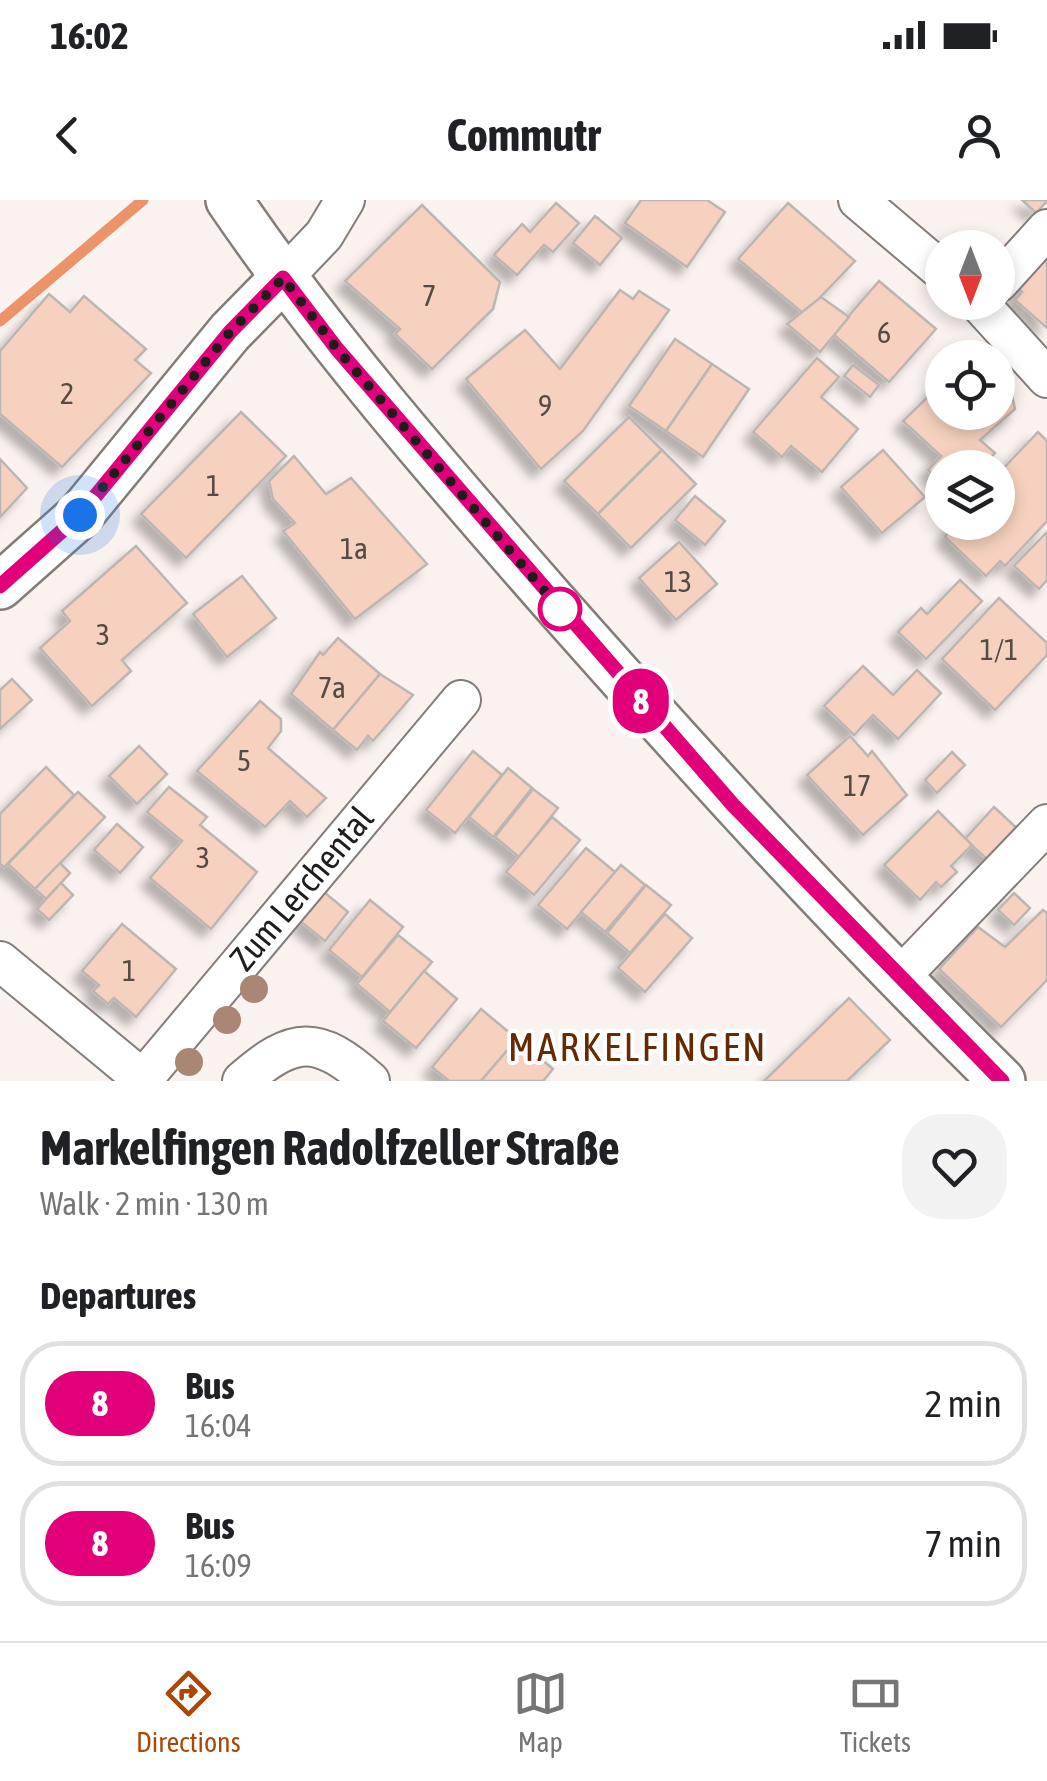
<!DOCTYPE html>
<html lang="en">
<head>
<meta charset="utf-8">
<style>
	:root { --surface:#fff; --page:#f2f2f2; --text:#202124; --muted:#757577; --line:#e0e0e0; --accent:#aa4807 }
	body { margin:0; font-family:"Asap Condensed",sans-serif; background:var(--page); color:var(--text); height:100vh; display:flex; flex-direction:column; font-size:38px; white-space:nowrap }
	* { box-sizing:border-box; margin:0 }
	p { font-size:32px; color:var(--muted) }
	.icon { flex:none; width:55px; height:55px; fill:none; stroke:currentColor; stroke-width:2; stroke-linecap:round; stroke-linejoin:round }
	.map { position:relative; height:881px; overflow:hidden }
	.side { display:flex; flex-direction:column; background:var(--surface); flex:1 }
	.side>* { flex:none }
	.badge { padding:0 20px; border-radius:32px; font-size:35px; line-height:65px }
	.needle { width:65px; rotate:180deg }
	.controls { position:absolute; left:925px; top:30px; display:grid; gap:20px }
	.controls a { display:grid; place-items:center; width:90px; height:90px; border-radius:50%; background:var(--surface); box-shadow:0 5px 15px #0003; font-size:50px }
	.you { position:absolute; width:50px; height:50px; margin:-25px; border:8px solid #fff; border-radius:50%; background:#1a73e8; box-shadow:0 0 0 15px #1a73e833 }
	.map>.badge { position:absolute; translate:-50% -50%; box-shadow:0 0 0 5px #fff }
	h2 { padding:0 40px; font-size:38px; line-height:90px }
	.round { display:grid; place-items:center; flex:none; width:105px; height:105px; border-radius:40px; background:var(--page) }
	.headline { display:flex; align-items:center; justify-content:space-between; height:170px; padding:0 40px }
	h1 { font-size:48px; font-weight:700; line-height:75px }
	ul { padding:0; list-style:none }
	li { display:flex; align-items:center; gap:30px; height:125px; margin:0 20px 15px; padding:0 20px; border:5px solid var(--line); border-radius:40px }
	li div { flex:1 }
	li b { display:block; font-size:38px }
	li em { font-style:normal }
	li .badge { min-width:110px; font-weight:700; text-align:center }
	.status { display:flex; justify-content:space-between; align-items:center; height:70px; padding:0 50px; background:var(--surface); direction:ltr }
	.status svg { height:28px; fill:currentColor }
	header { display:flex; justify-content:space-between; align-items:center; height:130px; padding:0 40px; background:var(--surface); font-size:45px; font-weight:700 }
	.tab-bar { display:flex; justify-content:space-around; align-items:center; height:140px; border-top:2px solid var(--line); background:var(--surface); font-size:28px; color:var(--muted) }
	.tab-bar a { display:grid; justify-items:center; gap:5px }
	.tab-bar .active { color:var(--accent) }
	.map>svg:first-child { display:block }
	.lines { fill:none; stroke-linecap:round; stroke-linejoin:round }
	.stream { stroke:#ec9369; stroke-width:11 }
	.building { fill:#f6d1bf; stroke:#bdb5b1; stroke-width:2.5; filter:url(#shadow) }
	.minor-casing { stroke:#847c79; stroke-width:42 }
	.tertiary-casing { stroke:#847c79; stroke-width:50 }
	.minor { stroke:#fff; stroke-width:38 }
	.tertiary { stroke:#fff; stroke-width:45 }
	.tree { fill:#aa8775 }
	.line-casing { stroke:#fff; stroke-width:22 }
	.line { stroke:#e2007a; stroke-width:15 }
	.walk { stroke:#1f1d1b; stroke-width:10; stroke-dasharray:0 18 }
	.stop-dot { fill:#fff; stroke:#e2007a; stroke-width:5 }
	.labels { text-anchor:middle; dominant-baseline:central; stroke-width:8; stroke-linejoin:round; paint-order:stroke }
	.number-label { font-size:30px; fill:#554a44 }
	.street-label { font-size:35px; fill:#1f1d1b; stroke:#fff }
	.quarter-label { font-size:40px; letter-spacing:2.5px; fill:#672902; stroke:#fff }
</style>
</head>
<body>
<div class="status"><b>16:02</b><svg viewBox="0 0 49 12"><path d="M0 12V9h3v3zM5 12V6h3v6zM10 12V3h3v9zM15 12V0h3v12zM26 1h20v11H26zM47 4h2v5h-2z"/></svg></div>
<header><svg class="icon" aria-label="back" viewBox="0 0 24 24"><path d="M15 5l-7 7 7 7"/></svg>Commutr<svg class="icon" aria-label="person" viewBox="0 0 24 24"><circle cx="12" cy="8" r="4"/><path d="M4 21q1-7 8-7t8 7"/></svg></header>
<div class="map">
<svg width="1047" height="881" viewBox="0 0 1047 881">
	<defs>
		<filter id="shadow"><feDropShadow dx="-9" dy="9" stdDeviation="5" flood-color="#0004"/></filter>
	</defs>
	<rect width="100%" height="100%" fill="#faf2ee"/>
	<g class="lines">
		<!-- stream -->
		<path class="stream" d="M0,121l143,-121"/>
	</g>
	<!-- building -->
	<g class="building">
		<path d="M641,0h66l18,12 -38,55 -62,-44z"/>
		<path d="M1022,0h25v1l-11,12z"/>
		<path d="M556,3l23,20 -26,29 -9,-7 -27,30 -23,-20 28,-31 8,8z"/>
		<path d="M788,3l67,58 -51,53 -66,-55z"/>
		<path d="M422,5l78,77 -7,27 -61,60 -37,-35 5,-5 -55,-48z"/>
		<path d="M595,16l27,22 -22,27 -27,-22z"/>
		<path d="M1045,57l2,2v69l-32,-28 7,-8 -4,-3z"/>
		<path d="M879,81l57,48 -47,53 -56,-48z"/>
		<path d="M620,90l13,9 6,-8 30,19 -86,121 -42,38 -75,-90 59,-49 35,39z"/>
		<path d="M49,94l21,18 14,-16 62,53 -11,11 16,13 -89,94 -62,-53v-63z"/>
		<path d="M821,97l28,20 -29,35 -33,-28z"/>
		<path d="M675,139l37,25 -46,67 -37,-25z"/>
		<path d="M817,158l22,19 -18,20 37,32 -36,43 -31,-26 -9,11 -29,-25z"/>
		<path d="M712,164l37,25 -46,68 -37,-26z"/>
		<path d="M853,165l26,20 -9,12 -26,-21z"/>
		<path d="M998,175l13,15 4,19 -35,31 15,13 -14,15h-39v15l-14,-13 13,-14 -38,-35 39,-38v29h56z"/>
		<path d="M241,212l45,44 -100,102 -45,-44z"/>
		<path d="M629,217l33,33 -64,64 -34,-33z"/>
		<path d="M1038,232l9,9v80l-42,45 -5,-5 -14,15 -41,-39 10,-15h43v-48z"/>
		<path d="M662,250l34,34 -65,64 -33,-34z"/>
		<path d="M883,250l42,47 -43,36 -41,-46z"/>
		<path d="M294,256l32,38 25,-16 76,86 -72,55 -72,-88 12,-8 -22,-24 -4,-18z"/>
		<path d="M0,259l27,29 -27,29z"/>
		<path d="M695,296l30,25 -20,24 -30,-25z"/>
		<path d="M1047,332v48l-8,9 -25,-23z"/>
		<path d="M679,342l38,42 -41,36 -37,-42z"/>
		<path d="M136,346l51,57 -65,57 9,11 -39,35 -52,-58 30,-27 -8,-10z"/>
		<path d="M242,376l34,42 -49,39 -34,-43z"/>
		<path d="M960,380l22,21 -56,58 -28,-27 23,-24 6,6z"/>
		<path d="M999,398l48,45v12l-52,55 -53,-51z"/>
		<path d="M338,438l42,36 -47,56 -42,-36 29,-42 3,3z"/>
		<path d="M863,466l30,29 24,-25 24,23 -43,46 -25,-24 -19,20 -30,-29z"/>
		<path d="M380,474l33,21 -40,46 -5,-5 -11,14 -24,-20z"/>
		<path d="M12,479l20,21 -32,29v-39z"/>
		<path d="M260,501l21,18v12l-13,17 58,50 -19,19 -17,-16 -25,26 -68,-56z"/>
		<path d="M850,536l18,20 4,-5 35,44 -44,40 -56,-60z"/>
		<path d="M139,546l28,28 -30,30 -28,-28z"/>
		<path d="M473,551l29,24 -47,58 -29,-23z"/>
		<path d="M952,552l13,13 -28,28 -12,-13z"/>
		<path d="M46,567l28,28 -70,72 -4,-3v-50z"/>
		<path d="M508,568l24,20 -39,49 -24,-20z"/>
		<path d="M169,587l38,30 -7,8 57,47 -46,57 -61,-51 32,-37 -35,-29z"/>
		<path d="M533,589l25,19 -39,49 -24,-20z"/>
		<path d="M78,592l27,25 -70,72 -27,-25z"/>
		<path d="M994,607l26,24 -30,31 -25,-23z"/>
		<path d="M938,611l34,34 -21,21 6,6 -16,15 -5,-5 -16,18 -36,-35z"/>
		<path d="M552,617l28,23 -46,55 -28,-23z"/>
		<path d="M117,624l26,23 -23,26 -26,-23z"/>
		<path d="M586,648l29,24 -48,57 -29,-24z"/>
		<path d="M60,663l10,10 -24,26 -11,-10z"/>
		<path d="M621,665l24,20 -40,47 -24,-20z"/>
		<path d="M61,683l12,12 -24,25 -12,-11z"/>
		<path d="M646,685l25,20 -41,48 -23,-20z"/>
		<path d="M324,692l24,20 -23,29 -25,-20z"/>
		<path d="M1014,693l16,15 -16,17 -16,-15z"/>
		<path d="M370,700l33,27 -41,50 -33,-27z"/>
		<path d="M1043,710l4,3v67l-46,47 -62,-58 39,-42 27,20z"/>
		<path d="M665,714l27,24 -47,54 -27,-24z"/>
		<path d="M122,724l54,45 -40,48 -22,-19 -6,6 -15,-13 6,-6 -17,-14z"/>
		<path d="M398,735l34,27 -42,50 -33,-28z"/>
		<path d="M424,771l33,28 -41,49 -33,-27z"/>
		<path d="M849,798l41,42 -43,41h-83z"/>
		<path d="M481,809l36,30 -36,42h-32l-17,-14z"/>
		<path d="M517,839l36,30 -10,12h-62z"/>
	</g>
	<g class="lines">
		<defs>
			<g id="minor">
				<path d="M858,0l84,71"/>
				<path d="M283,78l41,-43 21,-35"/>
				<path d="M998,83l49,-54"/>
				<path d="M978,102l69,76"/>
				<path d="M0,761l145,120"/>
				<path d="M898,779l149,-155"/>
				<path d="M143,879l318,-379"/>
				<path d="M242,881c51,-45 76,-47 128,0"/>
			</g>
			<g id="tertiary">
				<path d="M229,0c97,142 210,271 323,400 146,165 293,327 450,481"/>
				<path d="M0,386l80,-71 150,-183 53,-54"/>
			</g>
		</defs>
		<!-- minor casing -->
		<use href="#minor" class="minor-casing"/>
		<!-- tertiary casing -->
		<use href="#tertiary" class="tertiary-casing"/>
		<!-- minor -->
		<use href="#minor" class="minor"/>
		<!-- tertiary -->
		<use href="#tertiary" class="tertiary"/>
	</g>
	<!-- trees -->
	<g class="tree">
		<circle cx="254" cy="789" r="14"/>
		<circle cx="227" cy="820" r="14"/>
		<circle cx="189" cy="862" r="14"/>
	</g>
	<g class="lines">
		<defs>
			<path id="line" d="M0,386l80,-71 150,-183 53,-54 54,71 396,456 269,276"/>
		</defs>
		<!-- line casing -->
		<use href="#line" class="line-casing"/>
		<!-- line -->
		<use href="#line" class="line"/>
		<!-- walk -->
		<path class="walk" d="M80,315l150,-183 53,-54 54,71 223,260"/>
	</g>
	<!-- markers -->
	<circle class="stop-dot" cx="560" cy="409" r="20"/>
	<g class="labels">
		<!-- number labels -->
		<g class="number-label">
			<text x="429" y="95">7</text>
			<text x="884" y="132">6</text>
			<text x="67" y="193">2</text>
			<text x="545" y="205">9</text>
			<text x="213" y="285">1</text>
			<text x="354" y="348">1a</text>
			<text x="678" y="381">13</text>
			<text x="103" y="434">3</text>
			<text x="999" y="449">1/1</text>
			<text x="332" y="487">7a</text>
			<text x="244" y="560">5</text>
			<text x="857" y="585">17</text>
			<text x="203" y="657">3</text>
			<text x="129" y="770">1</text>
		</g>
		<!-- street labels -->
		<g class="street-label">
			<text transform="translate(301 688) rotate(-50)">Zum Lerchental</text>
		</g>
		<!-- quarter labels -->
		<g class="quarter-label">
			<text x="638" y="846">MARKELFINGEN</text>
		</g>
	</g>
</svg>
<div class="controls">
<a><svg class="needle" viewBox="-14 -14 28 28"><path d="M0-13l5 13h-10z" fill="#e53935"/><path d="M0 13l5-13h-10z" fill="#757577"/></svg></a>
<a><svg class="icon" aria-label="locate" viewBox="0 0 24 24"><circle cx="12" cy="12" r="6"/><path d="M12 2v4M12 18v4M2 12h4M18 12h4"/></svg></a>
<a><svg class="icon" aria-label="layers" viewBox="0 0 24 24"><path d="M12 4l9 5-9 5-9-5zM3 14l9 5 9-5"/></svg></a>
</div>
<div class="you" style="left:80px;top:315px"></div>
<b class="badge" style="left:641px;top:501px;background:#e2007a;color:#fff">8</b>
</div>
<section class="side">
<div class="headline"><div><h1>Markelfingen Radolfzeller Straße</h1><p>Walk · 2 min · 130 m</p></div><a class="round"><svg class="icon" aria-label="heart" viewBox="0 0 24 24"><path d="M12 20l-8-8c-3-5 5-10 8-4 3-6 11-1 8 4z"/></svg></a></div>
<h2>Departures</h2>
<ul>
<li><span class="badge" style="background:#e2007a;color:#fff">8</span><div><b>Bus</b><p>16:04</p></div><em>2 min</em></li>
<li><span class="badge" style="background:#e2007a;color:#fff">8</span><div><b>Bus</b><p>16:09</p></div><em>7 min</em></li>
</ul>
</section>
<nav class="tab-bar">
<a class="active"><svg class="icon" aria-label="directions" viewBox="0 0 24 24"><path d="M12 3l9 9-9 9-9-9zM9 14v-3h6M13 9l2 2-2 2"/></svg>Directions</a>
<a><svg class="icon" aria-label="map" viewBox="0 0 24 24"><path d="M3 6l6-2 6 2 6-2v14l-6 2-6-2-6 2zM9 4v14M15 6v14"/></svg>Map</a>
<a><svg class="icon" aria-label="tickets" viewBox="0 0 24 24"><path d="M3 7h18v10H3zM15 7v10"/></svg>Tickets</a>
</nav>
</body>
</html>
